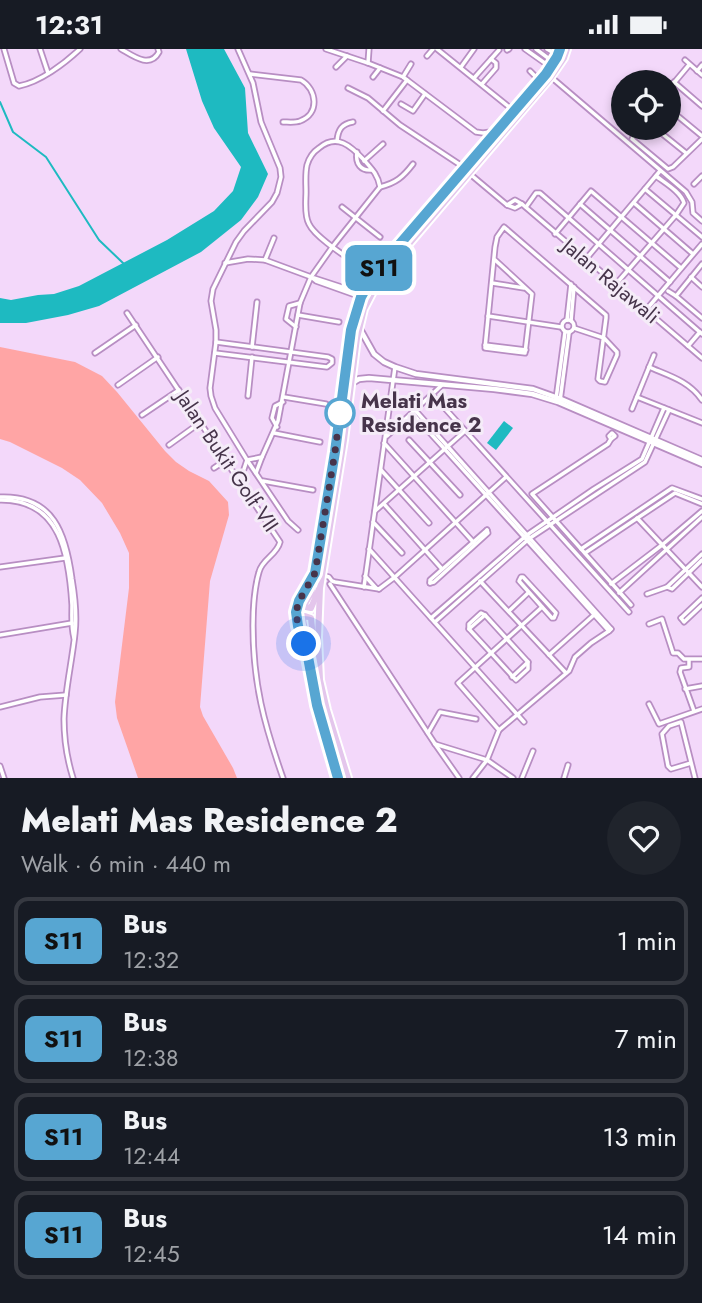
<!DOCTYPE html>
<html lang="en">
<head>
<meta charset="utf-8">
<style>
	:root { --surface:#171b24; --page:#20242c; --text:#f1f3f6; --muted:#9ea1a6; --line:#363941 }
	body { margin:0; font-family:Jost,sans-serif; background:var(--page); color:var(--text); height:100vh; display:flex; flex-direction:column; font-size:26px; white-space:nowrap }
	* { box-sizing:border-box; margin:0 }
	p { font-size:23px; color:var(--muted) }
	.icon { flex:none; width:38px; height:38px; fill:none; stroke:currentColor; stroke-width:2; stroke-linecap:round; stroke-linejoin:round }
	.map { position:relative; height:729px; overflow:hidden }
	.details { display:flex; flex-direction:column; background:var(--surface); flex:1 }
	.details>* { flex:none }
	.badge { padding:0 14px; border-radius:10px; font-size:24px; line-height:46px }
	.controls { position:absolute; left:611px; top:21px; display:grid; gap:14px }
	.controls a { display:grid; place-items:center; width:70px; height:70px; border-radius:50%; background:var(--surface); box-shadow:0 4px 10px #0003; font-size:35px }
	.you { position:absolute; width:35px; height:35px; margin:-18px; border:5px solid #fff; border-radius:50%; background:#1a73e8; box-shadow:0 0 0 10px #1a73e833 }
	.map>.badge { position:absolute; translate:-50% -50%; box-shadow:0 0 0 4px #fff }
	.round { display:grid; place-items:center; flex:none; width:74px; height:74px; border-radius:37px; background:var(--page) }
	.headline { display:flex; align-items:center; justify-content:space-between; height:119px; padding:0 21px }
	h1 { font-size:33px; font-weight:800; line-height:52px }
	ul { padding:0; list-style:none }
	li { display:flex; align-items:center; gap:21px; height:88px; margin:0 14px 10px; padding:0 7px; border:4px solid var(--line); border-radius:14px }
	li div { flex:1 }
	li b { display:block; font-size:26px }
	li em { font-style:normal }
	li .badge { min-width:77px; font-weight:700; text-align:center }
	.status { display:flex; justify-content:space-between; align-items:center; height:49px; padding:0 35px; background:var(--surface); direction:ltr }
	.status svg { height:19px; fill:currentColor }
	.map>svg:first-child { display:block }
	.green { fill:#ffa5a5 }
	.water { fill:#1ebac1 }
	.lines { fill:none; stroke-linecap:round; stroke-linejoin:round }
	.stream { stroke:#1ebac1; stroke-width:2 }
	.minor-casing { stroke:#b88ec3; stroke-width:7 }
	.tertiary-casing { stroke:#b88ec3; stroke-width:8 }
	.primary-casing { stroke:#fff; stroke-width:10 }
	.minor { stroke:#fff; stroke-width:3.5 }
	.tertiary { stroke:#fff; stroke-width:4.5 }
	.primary { stroke:#e4c6ec; stroke-width:6 }
	.line-casing { stroke:#fff; stroke-width:16 }
	.line { stroke:#57a6d2; stroke-width:10 }
	.walk { stroke:#46344a; stroke-width:7; stroke-dasharray:0 12.6 }
	.stop-dot { fill:#fff; stroke:#57a6d2; stroke-width:3.5 }
	.labels { text-anchor:middle; dominant-baseline:central; stroke-width:6; stroke-linejoin:round; paint-order:stroke }
	.street-label { font-size:21px; fill:#46344a; stroke:#f5ecf8 }
	.stop-label { font-size:21px; font-weight:bold; fill:#46344a; stroke:#f5ecf8; text-anchor:start }
</style>
</head>
<body>
<div class="status"><b>12:31</b><svg viewBox="0 0 49 12"><path d="M0 12V9h3v3zM5 12V6h3v6zM10 12V3h3v9zM15 12V0h3v12zM26 1h20v11H26zM47 4h2v5h-2z"/></svg></div>
<div class="map">
<svg width="702" height="729" viewBox="0 0 702 729">
	<rect width="100%" height="100%" fill="#f3d8fa"/>
	<!-- green -->
	<path class="green" d="M0,298l75,15 27,14 15,16 48,59 11,11 13,9 20,10 19,21 1,13 -19,66 -10,126 3,9 30,52 4,10h-99l-21,-60 -2,-16 14,-114v-35l-9,-20 -18,-30 -22,-23 -18,-12 -52,-26 -10,-3z"/>
	<!-- water -->
	<g class="water">
		<path d="M186,0h38l21,39 3,45 20,41 -10,23 -17,23 -40,32 -102,54 -31,9 -42,8h-26v-25l11,2 27,-5 16,-1 25,-8 88,-46 47,-29 19,-20 8,-24 -27,-39 -12,-27z"/>
		<path d="M504,372l9,7 -17,22 -9,-7z"/>
	</g>
	<g class="lines">
		<!-- stream -->
		<path class="stream" d="M0,53l13,30 33,25 53,83 24,23"/>
		<defs>
			<g id="minor">
				<path d="M4,0l10,34 5,3c21,-4 45,-22 61,-37"/>
				<path d="M40,0l8,24"/>
				<path d="M121,0c12,7 29,20 38,3l-1,-3"/>
				<path d="M238,0l15,34 8,39 19,46 1,9 -4,16 -5,9 -28,29 -8,11 -23,47 -2,12 5,29v12l-6,46 1,8 4,12 32,52 41,61 10,9"/>
				<path d="M326,0l42,14 35,14 73,55 7,1 14,-2"/>
				<path d="M437,0l77,62"/>
				<path d="M525,0l24,17"/>
				<path d="M536,0l16,12"/>
				<path d="M547,0l10,6"/>
				<path d="M507,1l2,-1"/>
				<path d="M427,7l6,-7"/>
				<path d="M685,11l17,15"/>
				<path d="M368,14l1,-14"/>
				<path d="M336,18l11,-11"/>
				<path d="M461,18l13,-18"/>
				<path d="M530,22l10,10"/>
				<path d="M697,22l5,-6"/>
				<path d="M250,25l51,6c16,9 19,34 -1,41 -5,2 -12,1 -17,1"/>
				<path d="M373,28l7,-9"/>
				<path d="M403,28l8,-13"/>
				<path d="M551,28l135,115 6,10 1,11 9,8"/>
				<path d="M474,29l25,-28"/>
				<path d="M674,33l28,24"/>
				<path d="M482,35l14,-16v-5l-5,-4"/>
				<path d="M348,39l20,10 32,27 65,43"/>
				<path d="M668,41l21,-25"/>
				<path d="M401,55l12,7 12,-17"/>
				<path d="M668,59l34,28"/>
				<path d="M383,62l24,-31"/>
				<path d="M638,79l-6,11 36,30 5,-2 29,-28"/>
				<path d="M655,79l31,25"/>
				<path d="M337,92c1,-12 5,-17 16,-19"/>
				<path d="M357,103c-2,12 4,19 15,18"/>
				<path d="M364,112l19,-17"/>
				<path d="M470,125l37,31 8,3 7,-4"/>
				<path d="M694,135l8,-8"/>
				<path d="M380,138c16,-4 23,-10 33,-23"/>
				<path d="M645,140l57,48"/>
				<path d="M634,154l59,51"/>
				<path d="M580,155l90,78"/>
				<path d="M507,156l8,-5 7,4 180,154"/>
				<path d="M342,158l38,30"/>
				<path d="M526,158l10,-14h4l162,141"/>
				<path d="M555,185l36,-43 90,77"/>
				<path d="M494,210l38,35 -7,59 -40,-5 10,-101 2,-10 7,-10 102,88v3l-8,61 2,2 5,1 12,-27v-3l-13,-14 -30,-10"/>
				<path d="M586,210l74,-88"/>
				<path d="M265,211l9,-22"/>
				<path d="M225,214l23,-4 17,1 46,17 5,4 45,16"/>
				<path d="M702,215l-26,32 26,22"/>
				<path d="M691,228l11,10"/>
				<path d="M314,229l49,16"/>
				<path d="M492,234l32,5"/>
				<path d="M616,235l60,-69 8,-12c-3,-11 -19,-20 -28,-27"/>
				<path d="M668,242l8,5"/>
				<path d="M646,261l56,-66"/>
				<path d="M127,264l153,229c-3,13 -18,17 -21,30 -5,17 -6,36 -6,54 0,57 11,98 30,152"/>
				<path d="M298,266l41,7"/>
				<path d="M488,267l73,11"/>
				<circle cx="568" cy="277" r="6"/>
				<path d="M567,271l4,-36"/>
				<path d="M571,272l3,-34"/>
				<path d="M296,278l-10,-8 3,-13 11,-3"/>
				<path d="M485,296l41,5"/>
				<path d="M688,297l12,-14"/>
				<path d="M252,298l5,-45"/>
				<path d="M95,304l41,-28"/>
				<path d="M215,304l112,14 5,-4v-4l-4,-2 -112,-15"/>
				<path d="M649,318c21,9 40,14 53,33"/>
				<path d="M118,336l40,-28"/>
				<path d="M432,345l197,218"/>
				<path d="M248,347l4,-39"/>
				<path d="M284,348l42,7"/>
				<path d="M637,348l65,26"/>
				<path d="M556,350l9,-67"/>
				<path d="M560,352l9,-68"/>
				<path d="M632,360l22,-54"/>
				<path d="M415,361l196,219"/>
				<path d="M412,364l197,218 2,-2"/>
				<path d="M142,366l37,-25"/>
				<path d="M277,378l-5,-9 3,-12 8,-4"/>
				<path d="M274,384l46,9"/>
				<path d="M612,384l3,3 -4,3 -2,-3z"/>
				<path d="M387,387l55,-51"/>
				<path d="M611,390l-3,5 -76,50 99,111"/>
				<path d="M409,391l51,55"/>
				<path d="M384,394l91,101"/>
				<path d="M169,396l32,-23"/>
				<path d="M262,408l16,-36 22,-118 11,-26 22,-31 47,-59c-2,-12 -8,-18 -16,-27 -13,-14 -27,-27 -45,-12 -6,4 -10,10 -12,17 -2,9 -1,18 -1,27 0,9 -2,23 3,32 6,13 36,32 49,41"/>
				<path d="M214,419l12,-8"/>
				<path d="M381,421l48,53"/>
				<path d="M240,432l7,-21 15,-3 -6,16"/>
				<path d="M263,432l50,9"/>
				<path d="M0,448c54,-2 66,37 72,82 3,18 5,37 3,54 -3,29 -10,57 -11,86 0,20 3,40 9,59"/>
				<path d="M0,451c61,-1 69,56 72,105 0,11 -1,22 2,33"/>
				<path d="M384,455l58,65"/>
				<path d="M375,462l90,-80"/>
				<path d="M637,469l65,69"/>
				<path d="M373,473l29,31"/>
				<path d="M369,500l155,173"/>
				<path d="M581,500l91,-61 30,11"/>
				<path d="M585,504l90,-60 27,11"/>
				<path d="M0,518l65,-9"/>
				<path d="M322,526l7,2 3,4 3,1 44,7"/>
				<path d="M365,527l11,12"/>
				<path d="M521,528h2l33,36 -2,5h-2l-33,-37z"/>
				<path d="M480,532l86,92"/>
				<path d="M430,534l4,-1 54,-49 -1,-3"/>
				<path d="M430,534v-3l57,-50"/>
				<path d="M330,535l105,160 24,34"/>
				<path d="M611,535l51,-39 40,-34"/>
				<path d="M364,538l31,-220"/>
				<path d="M667,538l5,2 30,-29"/>
				<path d="M379,540l16,-12 111,-100"/>
				<path d="M619,544l83,-76"/>
				<path d="M647,545l20,-7 35,-33"/>
				<path d="M542,558l-84,76 41,47 70,-59 6,-14 16,-14 18,-12"/>
				<path d="M509,562l19,-18"/>
				<path d="M481,564l4,2 43,47v7l-12,11 -47,-51v-5z"/>
				<path d="M431,569l96,-83 67,-46 48,-30 22,-51"/>
				<path d="M681,569l3,4 18,-17"/>
				<path d="M681,569l21,-20"/>
				<path d="M435,573l95,-84 115,-76 24,-52"/>
				<path d="M649,575l13,-5 11,34h5l6,6h18"/>
				<path d="M469,580l16,-14"/>
				<path d="M0,586l72,-12"/>
				<path d="M549,606l46,-41"/>
				<path d="M689,611v7l-8,1 -1,4 14,39"/>
				<path d="M512,628l16,-15"/>
				<path d="M685,640l17,-3"/>
				<path d="M649,655l10,20 43,-15"/>
				<path d="M0,658l40,-10 26,-2"/>
				<path d="M428,684l12,-21 36,7"/>
				<path d="M435,695l52,16 26,18"/>
				<path d="M691,714l-20,6 -3,-3 -6,-32 7,-8 12,-4 14,56"/>
				<path d="M0,717l4,12"/>
				<path d="M473,729l14,-18 12,-30"/>
				<path d="M522,729l11,-27"/>
				<path d="M564,729l4,-13"/>
			</g>
			<g id="tertiary">
				<path d="M360,280l14,25 10,8 11,5 21,7 117,15 28,10 141,61"/>
				<path d="M352,334l7,-4 10,-1 125,11 38,5 26,8 144,62"/>
			</g>
			<g id="primary">
				<path d="M314,533l-3,11 -6,11 1,3 5,1 8,-19"/>
				<path d="M317,603l-4,-14 -2,-20 -6,-2 -2,4 4,19 4,44 27,95"/>
				<path d="M308,608l-10,-31 -2,-14 3,-11 16,-28 20,-121 11,-86 8,-48 7,-21 7,-13 13,-18 165,-192 14,-25"/>
				<path d="M348,729l-21,-68 -7,-30 -2,-43 2,-49 24,-148 13,-102 7,-29 16,-31 171,-201 13,-19 3,-9"/>
			</g>
		</defs>
		<!-- minor casing -->
		<use href="#minor" class="minor-casing"/>
		<!-- tertiary casing -->
		<use href="#tertiary" class="tertiary-casing"/>
		<!-- primary casing -->
		<use href="#primary" class="primary-casing"/>
		<!-- minor -->
		<use href="#minor" class="minor"/>
		<!-- tertiary -->
		<use href="#tertiary" class="tertiary"/>
		<!-- primary -->
		<use href="#primary" class="primary"/>
	</g>
	<g class="lines">
		<defs>
			<path id="line" d="M338,729l-21,-73 -9,-48 -10,-31 -2,-14 3,-11 16,-28 20,-121 16,-122 10,-33 13,-23 172,-200 11,-17 3,-8"/>
		</defs>
		<!-- line casing -->
		<use href="#line" class="line-casing"/>
		<!-- line -->
		<use href="#line" class="line"/>
		<!-- walk -->
		<path class="walk" d="M304,595l-6,-18 -2,-14 3,-11 16,-28 20,-121 5,-39"/>
	</g>
	<!-- markers -->
	<circle class="stop-dot" cx="340" cy="364" r="14"/>
	<g class="labels">
		<!-- street labels -->
		<g class="street-label">
			<text transform="translate(611 232) rotate(40)">Jalan Rajawali</text>
			<text transform="translate(227 412) rotate(56)">Jalan Bukit Golf VII</text>
		</g>
		<!-- stop labels -->
		<g class="stop-label">
			<text x="361" y="352">Melati Mas<tspan x="361" dy="24">Residence 2</tspan></text>
		</g>
	</g>
</svg>
<div class="controls">
<a><svg class="icon" aria-label="locate" viewBox="0 0 24 24"><circle cx="12" cy="12" r="6"/><path d="M12 2v4M12 18v4M2 12h4M18 12h4"/></svg></a>
</div>
<div class="you" style="left:304px;top:595px"></div>
<b class="badge" style="left:379px;top:219px;background:#57a6d2;color:#111">S11</b>
</div>
<section class="details">
<div class="headline"><div><h1>Melati Mas Residence 2</h1><p>Walk · 6 min · 440 m</p></div><a class="round"><svg class="icon" aria-label="heart" viewBox="0 0 24 24"><path d="M12 20l-8-8c-3-5 5-10 8-4 3-6 11-1 8 4z"/></svg></a></div>
<ul>
<li><span class="badge" style="background:#57a6d2;color:#111">S11</span><div><b>Bus</b><p>12:32</p></div><em>1 min</em></li>
<li><span class="badge" style="background:#57a6d2;color:#111">S11</span><div><b>Bus</b><p>12:38</p></div><em>7 min</em></li>
<li><span class="badge" style="background:#57a6d2;color:#111">S11</span><div><b>Bus</b><p>12:44</p></div><em>13 min</em></li>
<li><span class="badge" style="background:#57a6d2;color:#111">S11</span><div><b>Bus</b><p>12:45</p></div><em>14 min</em></li>
</ul>
</section>
</body>
</html>
